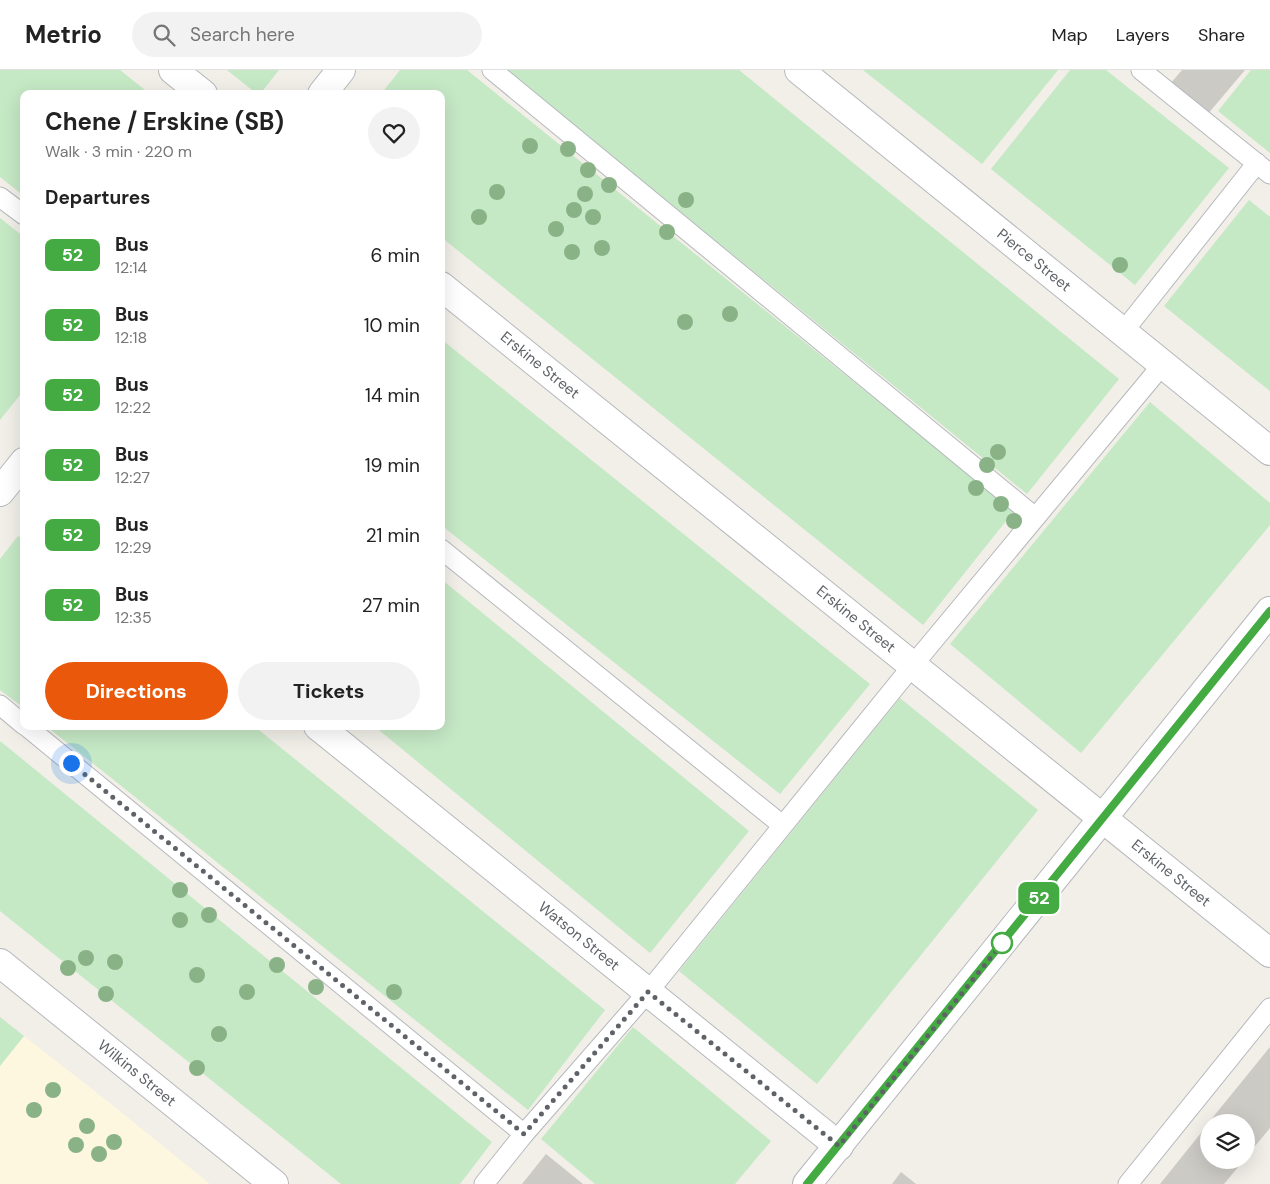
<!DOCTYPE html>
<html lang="en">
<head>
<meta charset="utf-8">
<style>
	:root { --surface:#fff; --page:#f2f2f2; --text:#222; --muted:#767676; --line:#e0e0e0; --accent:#ea580c }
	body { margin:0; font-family:"DM Sans",sans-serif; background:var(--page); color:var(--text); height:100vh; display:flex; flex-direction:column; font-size:19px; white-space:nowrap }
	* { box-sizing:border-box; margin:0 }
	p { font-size:16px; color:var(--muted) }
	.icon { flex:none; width:28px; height:28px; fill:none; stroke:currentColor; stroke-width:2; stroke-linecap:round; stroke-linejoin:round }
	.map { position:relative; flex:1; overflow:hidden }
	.side { position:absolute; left:20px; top:20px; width:425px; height:640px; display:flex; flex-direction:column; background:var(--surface); border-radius:10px; box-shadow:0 5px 20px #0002 }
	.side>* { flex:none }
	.badge { padding:0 10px; border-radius:8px; font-size:18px; line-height:32px }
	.buttons { position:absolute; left:1200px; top:1044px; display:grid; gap:10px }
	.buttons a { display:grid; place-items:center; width:55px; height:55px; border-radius:50%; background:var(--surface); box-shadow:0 5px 20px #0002; font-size:25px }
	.you { position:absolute; width:25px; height:25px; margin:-12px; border:4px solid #fff; border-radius:50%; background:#1a73e8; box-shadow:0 0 0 8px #1a73e833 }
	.map>.badge { position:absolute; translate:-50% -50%; box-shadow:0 0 0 2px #fff }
	h2 { padding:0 25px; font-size:19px; line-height:45px }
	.round { display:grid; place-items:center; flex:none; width:52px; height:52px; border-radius:26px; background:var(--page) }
	.headline { display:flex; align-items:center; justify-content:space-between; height:85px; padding:0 25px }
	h1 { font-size:24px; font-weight:700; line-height:38px }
	.button { display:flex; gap:10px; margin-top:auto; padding:10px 25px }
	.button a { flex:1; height:58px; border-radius:30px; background:var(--accent); color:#fff; font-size:20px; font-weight:700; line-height:58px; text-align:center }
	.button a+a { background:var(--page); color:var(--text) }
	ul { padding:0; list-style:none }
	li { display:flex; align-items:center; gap:15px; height:70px; padding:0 25px }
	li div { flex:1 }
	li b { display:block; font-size:19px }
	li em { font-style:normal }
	li .badge { min-width:55px; font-weight:700; text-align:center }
	header { display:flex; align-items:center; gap:30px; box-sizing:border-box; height:70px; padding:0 25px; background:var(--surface); border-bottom:1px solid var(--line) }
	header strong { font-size:24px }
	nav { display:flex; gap:28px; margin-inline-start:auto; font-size:18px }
	.search { width:350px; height:45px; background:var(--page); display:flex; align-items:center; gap:12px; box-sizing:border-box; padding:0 18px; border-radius:28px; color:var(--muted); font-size:19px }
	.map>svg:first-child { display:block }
	.commercial { fill:#fef7e0 }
	.green { fill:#c5e8c5 }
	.building { fill:#cccac5 }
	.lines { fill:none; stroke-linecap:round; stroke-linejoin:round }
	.service-casing { stroke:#b5b8bc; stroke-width:21 }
	.minor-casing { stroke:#b5b8bc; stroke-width:30 }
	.tertiary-casing { stroke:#b5b8bc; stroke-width:30 }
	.service { stroke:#fff; stroke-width:19 }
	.minor { stroke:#fff; stroke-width:28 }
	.tertiary { stroke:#fff; stroke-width:28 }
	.tree { fill:#89b387 }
	.line-casing { stroke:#fff; stroke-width:11 }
	.line { stroke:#44aa42; stroke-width:8 }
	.walk { stroke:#5f6368; stroke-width:5; stroke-dasharray:0 9 }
	.stop-dot { fill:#fff; stroke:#44aa42; stroke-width:2.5 }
	.labels { text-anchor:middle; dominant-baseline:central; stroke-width:4; stroke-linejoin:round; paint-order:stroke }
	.street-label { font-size:15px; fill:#5f6368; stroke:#fff }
</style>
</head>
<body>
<header>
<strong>Metrio</strong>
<div class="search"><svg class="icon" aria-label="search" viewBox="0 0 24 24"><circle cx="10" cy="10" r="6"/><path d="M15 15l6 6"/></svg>Search here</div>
<nav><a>Map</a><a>Layers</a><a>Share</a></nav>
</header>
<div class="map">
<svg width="1270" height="1114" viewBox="0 0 1270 1114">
	<rect width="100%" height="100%" fill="#f1efe8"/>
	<!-- commercial -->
	<path class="commercial" d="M24,966l77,60 109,88h-210v-118z"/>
	<!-- green -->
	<g class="green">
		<path d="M0,0h120l30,24h-126v102l-24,-19z"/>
		<path d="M227,0h52l-19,24h-3z"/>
		<path d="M400,0h67l547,441 -91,114 -482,-388v-143h-60z"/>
		<path d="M506,0h233l380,309 -92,115z"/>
		<path d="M863,0h195l-76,94z"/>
		<path d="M1070,0h36l123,98 -94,117 -144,-116z"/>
		<path d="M1251,0h19v83l-52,-42z"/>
		<path d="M1249,130l21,17v174l-106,-85z"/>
		<path d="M0,148l24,19v153l-24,30z"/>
		<path d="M441,269l429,345 -90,110 -339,-269z"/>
		<path d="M1150,332l120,101v22l-189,228 -131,-109z"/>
		<path d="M18,466l6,4v168l-24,-18v-131z"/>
		<path d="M441,509l308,252 -99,122 -276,-227h67z"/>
		<path d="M900,628l138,112 -221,274 -138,-113z"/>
		<path d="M46,656h208l351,284 -77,100z"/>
		<path d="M0,671l492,401 -32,42h-119l-341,-273z"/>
		<path d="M0,947l24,19 -24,30z"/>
		<path d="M633,957l138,114 -36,43h-140l-54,-45z"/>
	</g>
	<!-- building -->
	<g class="building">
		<path d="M1182,0h63l-38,45 -37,-31z"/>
		<path d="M1270,977v81l-24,29v-35h-37z"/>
		<path d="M1209,1053v37h35l-20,24h-64z"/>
		<path d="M546,1084l37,30h-61z"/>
		<path d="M901,1102l15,12h-24z"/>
	</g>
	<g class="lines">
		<defs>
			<g id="service">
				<path d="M492,0l543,447"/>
				<path d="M1141,0l129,104"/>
				<path d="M0,127l24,18"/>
				<path d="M1123,262l134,-169"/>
				<path d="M441,479l341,276"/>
				<path d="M0,635l24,20"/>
				<path d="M26,656l498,408"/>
				<path d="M484,1114l40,-50 124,-142 265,-327 250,-301"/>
				<path d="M1128,1114l142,-176"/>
			</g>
			<g id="minor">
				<path d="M173,0l30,24"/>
				<path d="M799,0l471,381"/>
				<path d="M322,24l19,-24"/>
				<path d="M441,216l829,667"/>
				<path d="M0,422l24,-30"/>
				<path d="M318,656l521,420"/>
				<path d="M0,893l274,221"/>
			</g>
			<path id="tertiary" d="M807,1114l463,-573"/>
		</defs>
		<!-- service casing -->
		<use href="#service" class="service-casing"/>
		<!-- minor casing -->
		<use href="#minor" class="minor-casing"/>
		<!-- tertiary casing -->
		<use href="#tertiary" class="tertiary-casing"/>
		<!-- service -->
		<use href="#service" class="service"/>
		<!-- minor -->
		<use href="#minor" class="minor"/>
		<!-- tertiary -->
		<use href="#tertiary" class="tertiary"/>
	</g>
	<!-- trees -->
	<g class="tree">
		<circle cx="530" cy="76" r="8"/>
		<circle cx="568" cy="79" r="8"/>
		<circle cx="588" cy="100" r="8"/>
		<circle cx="609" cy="115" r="8"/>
		<circle cx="497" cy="122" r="8"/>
		<circle cx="585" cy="124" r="8"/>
		<circle cx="686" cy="130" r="8"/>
		<circle cx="574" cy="140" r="8"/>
		<circle cx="479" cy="147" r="8"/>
		<circle cx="593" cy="147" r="8"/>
		<circle cx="556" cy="159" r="8"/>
		<circle cx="667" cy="162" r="8"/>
		<circle cx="602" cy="178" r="8"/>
		<circle cx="572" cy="182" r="8"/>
		<circle cx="1120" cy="195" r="8"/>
		<circle cx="730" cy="244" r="8"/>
		<circle cx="685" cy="252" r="8"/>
		<circle cx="998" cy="382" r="8"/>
		<circle cx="987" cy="395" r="8"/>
		<circle cx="976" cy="418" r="8"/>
		<circle cx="1001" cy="434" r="8"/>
		<circle cx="1014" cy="451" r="8"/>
		<circle cx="180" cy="820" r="8"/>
		<circle cx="209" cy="845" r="8"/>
		<circle cx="180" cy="850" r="8"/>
		<circle cx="86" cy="888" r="8"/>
		<circle cx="115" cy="892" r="8"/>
		<circle cx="277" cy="895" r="8"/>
		<circle cx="68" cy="898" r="8"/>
		<circle cx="197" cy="905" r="8"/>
		<circle cx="316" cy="917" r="8"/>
		<circle cx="247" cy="922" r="8"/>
		<circle cx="394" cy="922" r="8"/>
		<circle cx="106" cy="924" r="8"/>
		<circle cx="219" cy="964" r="8"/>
		<circle cx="197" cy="998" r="8"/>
		<circle cx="53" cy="1020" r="8"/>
		<circle cx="34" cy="1040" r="8"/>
		<circle cx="87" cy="1056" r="8"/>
		<circle cx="114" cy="1072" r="8"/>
		<circle cx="76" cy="1075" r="8"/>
		<circle cx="99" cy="1084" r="8"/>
	</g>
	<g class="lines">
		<defs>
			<path id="line" d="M807,1114l463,-573"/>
		</defs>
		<!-- line casing -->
		<use href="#line" class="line-casing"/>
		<!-- line -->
		<use href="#line" class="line"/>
		<!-- walk -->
		<path class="walk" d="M71,693l453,371 124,-142 191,154 165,-205 -2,2"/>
	</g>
	<!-- markers -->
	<circle class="stop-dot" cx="1002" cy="873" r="10"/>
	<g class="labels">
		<!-- street labels -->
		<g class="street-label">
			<text transform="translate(1034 190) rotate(39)">Pierce Street</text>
			<text transform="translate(540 295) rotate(39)">Erskine Street</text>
			<text transform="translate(856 549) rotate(39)">Erskine Street</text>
			<text transform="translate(1171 803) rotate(39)">Erskine Street</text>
			<text transform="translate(579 866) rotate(39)">Watson Street</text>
			<text transform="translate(137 1003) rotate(39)">Wilkins Street</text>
		</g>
	</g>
</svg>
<div class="buttons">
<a><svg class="icon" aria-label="layers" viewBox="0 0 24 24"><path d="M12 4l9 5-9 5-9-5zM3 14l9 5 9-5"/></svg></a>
</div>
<div class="you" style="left:71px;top:693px"></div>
<b class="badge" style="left:1039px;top:828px;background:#44aa42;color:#fff">52</b>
<section class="side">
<div class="headline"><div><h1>Chene / Erskine (SB)</h1><p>Walk · 3 min · 220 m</p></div><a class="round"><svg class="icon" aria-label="heart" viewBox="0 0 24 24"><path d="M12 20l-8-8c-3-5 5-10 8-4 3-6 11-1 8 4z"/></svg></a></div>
<h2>Departures</h2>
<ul>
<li><span class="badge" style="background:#44aa42;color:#fff">52</span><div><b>Bus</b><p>12:14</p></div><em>6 min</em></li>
<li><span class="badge" style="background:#44aa42;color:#fff">52</span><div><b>Bus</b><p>12:18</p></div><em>10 min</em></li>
<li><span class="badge" style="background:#44aa42;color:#fff">52</span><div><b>Bus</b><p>12:22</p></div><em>14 min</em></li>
<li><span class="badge" style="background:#44aa42;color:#fff">52</span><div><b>Bus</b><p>12:27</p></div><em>19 min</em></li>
<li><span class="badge" style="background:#44aa42;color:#fff">52</span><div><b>Bus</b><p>12:29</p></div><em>21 min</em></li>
<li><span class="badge" style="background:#44aa42;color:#fff">52</span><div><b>Bus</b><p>12:35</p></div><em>27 min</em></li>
</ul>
<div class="button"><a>Directions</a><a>Tickets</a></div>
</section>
</div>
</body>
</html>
